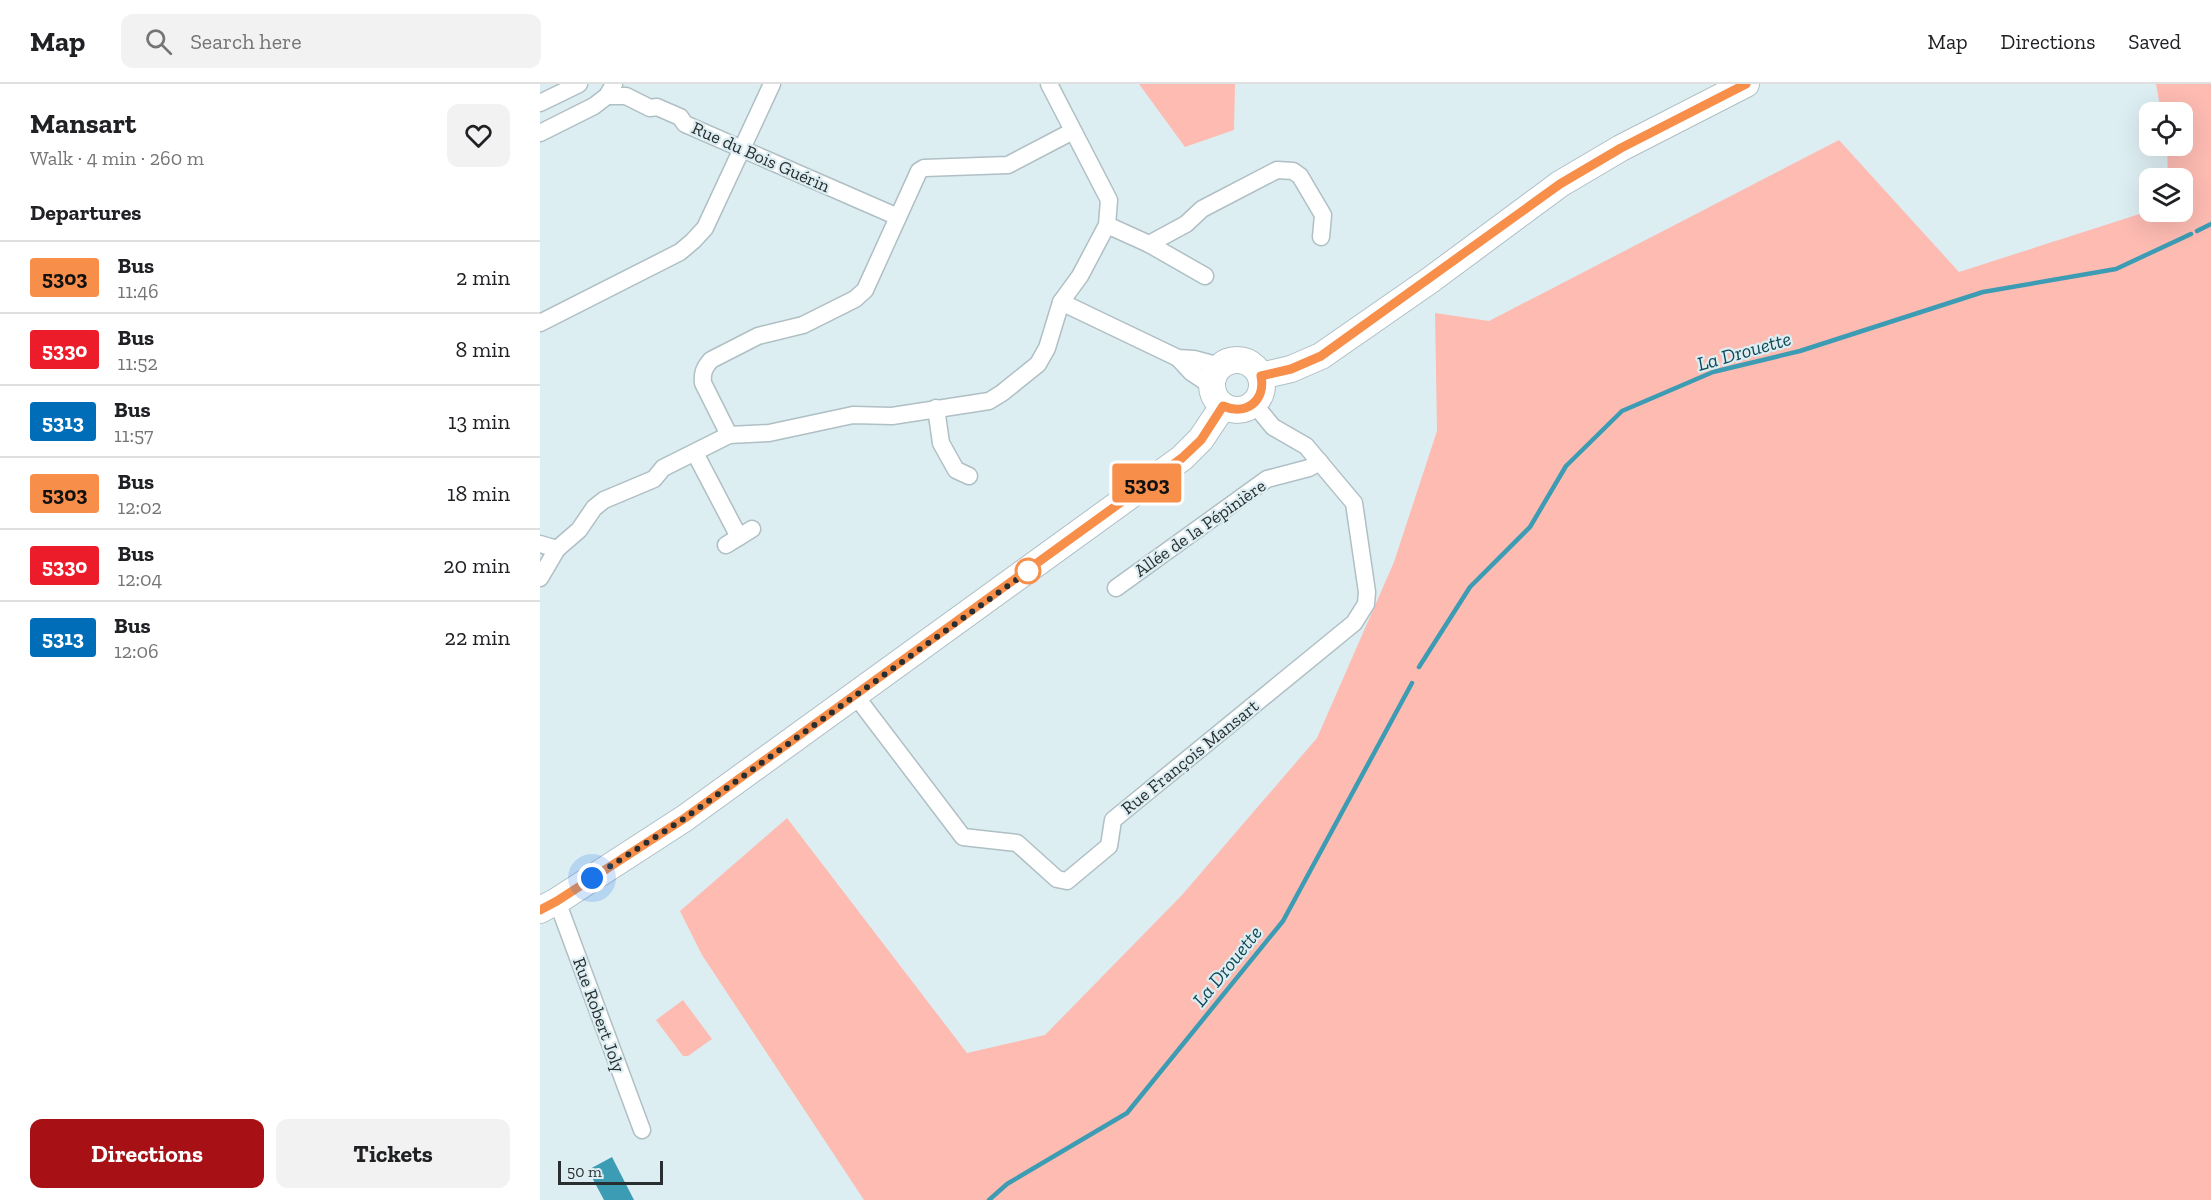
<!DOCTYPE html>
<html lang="en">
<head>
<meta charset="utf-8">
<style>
	:root { --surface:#fff; --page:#f2f2f2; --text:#202124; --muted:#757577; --line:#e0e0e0; --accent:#a71116 }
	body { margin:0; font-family:"Zilla Slab",serif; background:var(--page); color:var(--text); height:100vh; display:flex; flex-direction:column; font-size:22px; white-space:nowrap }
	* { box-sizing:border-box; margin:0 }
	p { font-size:20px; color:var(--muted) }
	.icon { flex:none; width:33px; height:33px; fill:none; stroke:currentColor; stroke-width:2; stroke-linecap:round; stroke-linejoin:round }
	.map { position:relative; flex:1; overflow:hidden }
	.panel { display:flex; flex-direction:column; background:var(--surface); width:540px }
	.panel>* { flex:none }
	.badge { padding:0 12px; border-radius:4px; font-size:21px; line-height:39px }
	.tools { position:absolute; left:1599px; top:18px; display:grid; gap:12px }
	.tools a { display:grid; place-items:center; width:54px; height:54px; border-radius:12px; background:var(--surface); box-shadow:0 6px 24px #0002; font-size:30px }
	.scale { position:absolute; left:18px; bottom:15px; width:105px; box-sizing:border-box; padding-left:6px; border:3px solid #292f31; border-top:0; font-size:16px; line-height:21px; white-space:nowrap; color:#292f31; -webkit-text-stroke:4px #ddeef3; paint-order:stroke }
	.you { position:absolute; width:30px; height:30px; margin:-15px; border:4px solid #fff; border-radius:50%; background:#1a73e8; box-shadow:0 0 0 9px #1a73e833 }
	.map>.badge { position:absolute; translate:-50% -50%; box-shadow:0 0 0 3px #fff }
	h2 { padding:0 30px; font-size:22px; line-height:54px }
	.round { display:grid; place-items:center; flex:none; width:63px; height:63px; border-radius:12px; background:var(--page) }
	.overview { display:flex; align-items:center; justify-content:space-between; height:102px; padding:0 30px }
	h1 { font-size:28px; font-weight:800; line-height:45px }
	.primary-button { display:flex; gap:12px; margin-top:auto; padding:12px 30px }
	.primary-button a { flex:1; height:69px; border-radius:12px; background:var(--accent); color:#fff; font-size:24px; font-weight:800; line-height:69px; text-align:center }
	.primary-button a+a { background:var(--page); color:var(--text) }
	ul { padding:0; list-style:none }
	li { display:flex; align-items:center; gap:18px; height:72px; padding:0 30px; border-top:2px solid var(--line) }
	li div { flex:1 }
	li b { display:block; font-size:22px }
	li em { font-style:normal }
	li .badge { min-width:66px; font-weight:700; text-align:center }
	header { display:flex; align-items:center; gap:36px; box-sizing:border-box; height:84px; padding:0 30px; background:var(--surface); border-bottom:2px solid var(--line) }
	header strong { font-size:28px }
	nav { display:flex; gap:33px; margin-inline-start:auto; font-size:21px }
	.search { width:420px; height:54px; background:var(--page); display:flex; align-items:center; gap:15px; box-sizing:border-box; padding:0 21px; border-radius:12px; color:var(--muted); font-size:22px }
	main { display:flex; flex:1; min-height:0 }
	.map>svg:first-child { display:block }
	.green { fill:#fdbbb2 }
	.water { fill:#3c9cb3 }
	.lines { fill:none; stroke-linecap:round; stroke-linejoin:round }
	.stream { stroke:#3c9cb3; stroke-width:4.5 }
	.street-casing { stroke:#afbfc4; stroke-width:19 }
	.primary-casing { stroke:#afbfc4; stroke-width:28 }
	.street { stroke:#fff; stroke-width:16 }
	.primary { stroke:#fff; stroke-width:26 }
	.line-casing { stroke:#fff; stroke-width:14 }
	.line { stroke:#f78f4b; stroke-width:9 }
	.walk { stroke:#292f31; stroke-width:6; stroke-dasharray:0 10.8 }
	.stop-dot { fill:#fff; stroke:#f78f4b; stroke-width:3 }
	.labels { text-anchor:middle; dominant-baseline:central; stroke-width:4.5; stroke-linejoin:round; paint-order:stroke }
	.street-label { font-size:18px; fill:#292f31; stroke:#ddeef3 }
	.water-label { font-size:20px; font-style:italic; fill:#124956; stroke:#ddeef3 }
</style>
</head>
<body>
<header>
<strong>Map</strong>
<div class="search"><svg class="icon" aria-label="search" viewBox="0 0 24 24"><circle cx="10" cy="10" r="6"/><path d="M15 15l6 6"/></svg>Search here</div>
<nav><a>Map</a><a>Directions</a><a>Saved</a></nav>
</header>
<main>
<section class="panel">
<div class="overview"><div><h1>Mansart</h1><p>Walk · 4 min · 260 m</p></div><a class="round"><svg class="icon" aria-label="heart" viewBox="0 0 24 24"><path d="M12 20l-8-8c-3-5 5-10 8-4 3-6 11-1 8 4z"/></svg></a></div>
<h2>Departures</h2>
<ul>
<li><span class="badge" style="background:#f78f4b;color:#111">5303</span><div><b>Bus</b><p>11:46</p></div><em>2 min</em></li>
<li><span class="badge" style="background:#ed1c2a;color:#fff">5330</span><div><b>Bus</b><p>11:52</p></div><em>8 min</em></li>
<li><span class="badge" style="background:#006db8;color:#fff">5313</span><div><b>Bus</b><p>11:57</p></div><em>13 min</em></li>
<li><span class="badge" style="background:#f78f4b;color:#111">5303</span><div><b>Bus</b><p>12:02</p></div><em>18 min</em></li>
<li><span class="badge" style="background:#ed1c2a;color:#fff">5330</span><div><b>Bus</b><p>12:04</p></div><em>20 min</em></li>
<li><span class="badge" style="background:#006db8;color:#fff">5313</span><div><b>Bus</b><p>12:06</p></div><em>22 min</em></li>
</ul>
<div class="primary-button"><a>Directions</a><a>Tickets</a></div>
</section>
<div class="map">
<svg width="1671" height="1116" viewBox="0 0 1671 1116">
	<rect width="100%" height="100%" fill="#ddeef3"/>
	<!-- green -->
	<g class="green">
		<path d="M599,0h96l-1,46 -49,17z"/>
		<path d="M1616,0h55v1116h-1347l-162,-245 -22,-44 107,-93 180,235 78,-18 137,-140 135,-157 77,-176 43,-131 -2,-118 54,8 350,-181 120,132 190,-61 33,1v-34h-14l-1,-32h15v-34h-21z"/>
		<path d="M143,916l29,39 -24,17h-5l-27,-36z"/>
	</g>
	<!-- water -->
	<path class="water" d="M72,1073l22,43h-30l-16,-30z"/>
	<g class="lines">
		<!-- stream -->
		<g class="stream">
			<path d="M1657,147l14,-7"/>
			<path d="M879,583l51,-80 60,-60 36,-61 56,-55 91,-39 87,-21 183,-59 133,-23 75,-35"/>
			<path d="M449,1116l18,-16 120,-71 156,-192 129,-238"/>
		</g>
		<defs>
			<g id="street">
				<path d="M67,12h19l24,12 7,-1 23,10 5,7 213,93"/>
				<path d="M0,19l39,-19"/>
				<path d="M0,49l54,-27 13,-10 7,-12"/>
				<path d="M567,141l42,19 37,-20 16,-15 75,-39 16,1 7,5 23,39 -2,22"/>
				<path d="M609,160l56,32"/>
				<path d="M521,218l117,56 16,1 26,7"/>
				<path d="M0,239l140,-71 13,-11 12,-13 67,-144"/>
				<path d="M638,274l13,14 21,14"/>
				<path d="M396,324l5,35 15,27 13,6"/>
				<path d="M189,351l-26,-52c-1,-10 1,-15 8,-23l47,-24 45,-11 52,-26 10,-9 54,-119 5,-3 84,-3 65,-34"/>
				<path d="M155,369l44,84"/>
				<path d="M0,460l17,5 22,-19 15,-22 10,-8 50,-21 9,-11 66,-33 40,-2 84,-18 39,1 97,-15 13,-8 36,-29 9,-16 14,-46 19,-26 27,-51 2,-25 -60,-116"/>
				<path d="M186,461l26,-16"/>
				<path d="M0,494l17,-29"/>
				<path d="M576,504l151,-109 42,-11 11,-6"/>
				<path d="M315,611l108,142 54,6 40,36 10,2 42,-35 4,-26 241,-197 12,-19 1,-12 -13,-89 -48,-57 -33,-19 -19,-23"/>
				<path d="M17,817l85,229"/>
			</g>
			<g id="primary">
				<circle cx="697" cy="301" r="25"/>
				<path d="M721,292l30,-7 30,-13 108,-75 131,-97 61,-36 125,-64"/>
				<path d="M0,826l17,-9 128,-83 497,-360 19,-19 22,-33"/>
			</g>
		</defs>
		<!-- street casing -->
		<use href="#street" class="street-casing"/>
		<!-- primary casing -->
		<use href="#primary" class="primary-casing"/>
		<!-- street -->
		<use href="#street" class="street"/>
		<!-- primary -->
		<use href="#primary" class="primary"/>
	</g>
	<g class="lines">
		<defs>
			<path id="line" d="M0,826l17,-9 128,-83 497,-360 19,-18 22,-34c23,10 43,-5 38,-30l30,-7 30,-13 239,-172 61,-36 125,-64"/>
		</defs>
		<!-- line casing -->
		<use href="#line" class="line-casing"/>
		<!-- line -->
		<use href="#line" class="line"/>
		<!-- walk -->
		<path class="walk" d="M52,794l93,-60 345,-248 -2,1"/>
	</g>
	<!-- markers -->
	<circle class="stop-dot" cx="488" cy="487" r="12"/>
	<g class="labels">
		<!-- street labels -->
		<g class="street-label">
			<text transform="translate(221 73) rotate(24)">Rue du Bois Guérin</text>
			<text transform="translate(660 444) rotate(-35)">Allée de la Pépinière</text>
			<text transform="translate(650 673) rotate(-39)">Rue François Mansart</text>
			<text transform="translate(59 931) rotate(70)">Rue Robert Joly</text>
		</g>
		<!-- water labels -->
		<g class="water-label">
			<text transform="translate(1204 267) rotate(-16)">La Drouette</text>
			<text transform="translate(687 882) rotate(-51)">La Drouette</text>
		</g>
	</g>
</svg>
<div class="tools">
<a><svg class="icon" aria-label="locate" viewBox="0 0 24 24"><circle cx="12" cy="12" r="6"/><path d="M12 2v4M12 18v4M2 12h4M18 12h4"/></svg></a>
<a><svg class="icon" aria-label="layers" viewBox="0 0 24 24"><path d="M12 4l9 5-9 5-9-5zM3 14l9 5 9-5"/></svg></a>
</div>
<div class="scale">50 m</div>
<div class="you" style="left:52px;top:794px"></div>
<b class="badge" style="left:607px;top:399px;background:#f78f4b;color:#111">5303</b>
</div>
</main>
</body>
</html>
